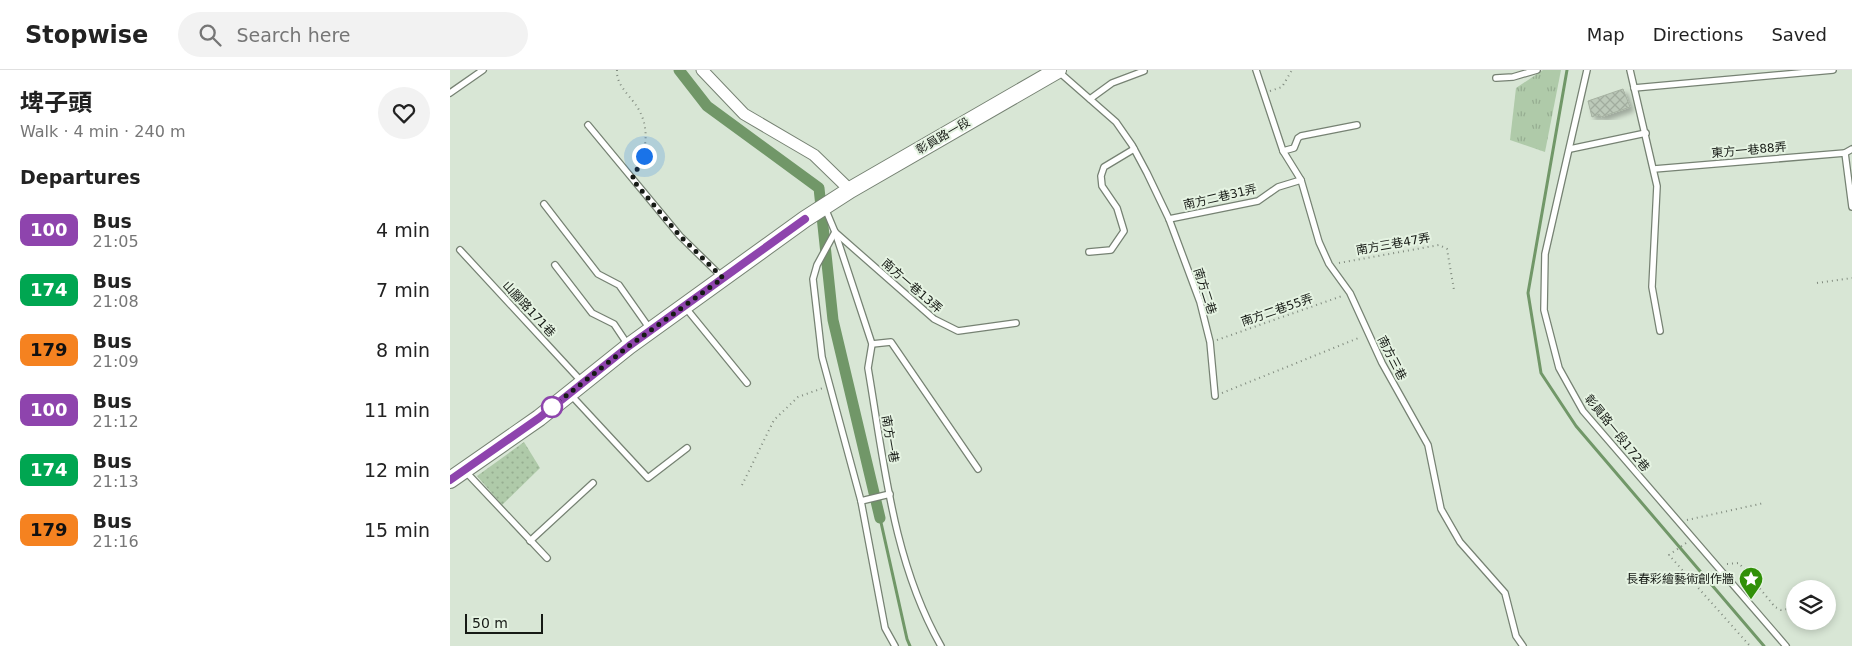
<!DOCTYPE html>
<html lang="en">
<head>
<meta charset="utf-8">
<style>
	:root { --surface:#fff; --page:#f2f2f2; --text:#222; --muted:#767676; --line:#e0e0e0 }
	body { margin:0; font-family:"DejaVu Sans","Noto Sans TC",sans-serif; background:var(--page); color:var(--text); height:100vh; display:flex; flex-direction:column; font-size:19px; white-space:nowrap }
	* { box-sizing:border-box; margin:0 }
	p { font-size:16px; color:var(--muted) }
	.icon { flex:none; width:28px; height:28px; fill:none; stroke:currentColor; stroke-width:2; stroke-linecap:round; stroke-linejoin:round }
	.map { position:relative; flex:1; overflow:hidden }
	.side { display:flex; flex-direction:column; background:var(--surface); width:450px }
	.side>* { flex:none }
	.badge { padding:0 10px; border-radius:8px; font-size:18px; line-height:32px }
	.buttons { position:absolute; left:1336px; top:510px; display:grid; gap:10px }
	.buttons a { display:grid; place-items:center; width:50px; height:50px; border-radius:50%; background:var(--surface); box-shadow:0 2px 8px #0003; font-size:25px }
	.scale { position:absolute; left:15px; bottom:12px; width:78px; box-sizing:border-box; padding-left:5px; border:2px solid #161a15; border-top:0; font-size:14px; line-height:18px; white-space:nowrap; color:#161a15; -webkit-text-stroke:4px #e5f3e2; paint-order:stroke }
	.you { position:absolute; width:25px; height:25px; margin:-12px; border:4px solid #fff; border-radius:50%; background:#1a73e8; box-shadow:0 0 0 8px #1a73e833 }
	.map>.badge { position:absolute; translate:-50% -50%; box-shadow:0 0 0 2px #fff }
	h2 { padding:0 20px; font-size:19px; line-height:45px }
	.round { display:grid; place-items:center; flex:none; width:52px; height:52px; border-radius:26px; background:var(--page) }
	.summary { display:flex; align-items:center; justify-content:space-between; height:85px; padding:0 20px }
	h1 { font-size:24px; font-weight:700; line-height:38px }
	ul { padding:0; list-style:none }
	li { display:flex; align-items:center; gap:15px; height:60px; padding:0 20px }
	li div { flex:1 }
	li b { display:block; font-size:19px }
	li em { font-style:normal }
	li .badge { min-width:55px; font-weight:700; text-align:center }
	header { display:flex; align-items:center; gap:30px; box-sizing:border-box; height:70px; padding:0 25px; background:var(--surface); border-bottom:1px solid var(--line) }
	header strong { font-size:24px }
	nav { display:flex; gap:28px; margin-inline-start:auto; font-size:18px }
	.search { width:350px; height:45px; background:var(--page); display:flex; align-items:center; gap:12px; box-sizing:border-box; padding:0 18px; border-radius:28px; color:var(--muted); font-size:19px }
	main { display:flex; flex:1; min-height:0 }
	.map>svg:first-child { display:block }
	.grass { fill:url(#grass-dots) }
	.park { fill:url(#park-tufts) }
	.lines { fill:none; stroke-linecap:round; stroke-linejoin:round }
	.stream { stroke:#719768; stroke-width:3 }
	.canal { stroke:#719768; stroke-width:11 }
	.building { fill:url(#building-cross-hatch); stroke:#a5b1a1; filter:url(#shadow) }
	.lane-casing { stroke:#768273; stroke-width:8 }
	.street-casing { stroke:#768273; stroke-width:13 }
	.secondary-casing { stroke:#768273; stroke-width:18 }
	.path { stroke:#818b7f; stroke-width:2; stroke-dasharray:1 4; stroke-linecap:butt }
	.lane { stroke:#fff; stroke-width:5.5 }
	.street { stroke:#fff; stroke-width:11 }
	.secondary { stroke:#fff; stroke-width:16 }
	.line-casing { stroke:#fff; stroke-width:11 }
	.line { stroke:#8e44ad; stroke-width:8 }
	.walk { stroke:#161a15; stroke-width:5; stroke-dasharray:0 9 }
	.stop-dot { fill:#fff; stroke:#8e44ad; stroke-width:2.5 }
	.labels { text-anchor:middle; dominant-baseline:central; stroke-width:4; stroke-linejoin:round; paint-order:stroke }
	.street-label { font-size:12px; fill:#161a15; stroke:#e5f3e2 }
	.poi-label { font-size:12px; fill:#161a15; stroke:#e5f3e2; text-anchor:end }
</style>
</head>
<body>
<header>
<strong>Stopwise</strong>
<div class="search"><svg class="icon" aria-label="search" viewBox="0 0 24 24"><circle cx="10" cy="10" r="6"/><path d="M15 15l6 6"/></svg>Search here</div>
<nav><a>Map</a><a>Directions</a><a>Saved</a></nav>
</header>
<main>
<section class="side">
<div class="summary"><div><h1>埤子頭</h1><p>Walk · 4 min · 240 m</p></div><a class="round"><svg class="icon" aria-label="heart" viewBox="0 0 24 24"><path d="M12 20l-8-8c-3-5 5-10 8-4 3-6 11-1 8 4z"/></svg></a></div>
<h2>Departures</h2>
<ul>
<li><span class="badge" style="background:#8e44ad;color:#fff">100</span><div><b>Bus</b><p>21:05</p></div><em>4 min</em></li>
<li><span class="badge" style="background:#00a651;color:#fff">174</span><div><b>Bus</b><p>21:08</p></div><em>7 min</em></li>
<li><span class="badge" style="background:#f58220;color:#111">179</span><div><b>Bus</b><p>21:09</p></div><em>8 min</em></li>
<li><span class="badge" style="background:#8e44ad;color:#fff">100</span><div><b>Bus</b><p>21:12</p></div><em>11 min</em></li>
<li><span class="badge" style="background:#00a651;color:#fff">174</span><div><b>Bus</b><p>21:13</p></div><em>12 min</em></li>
<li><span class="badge" style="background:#f58220;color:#111">179</span><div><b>Bus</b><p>21:16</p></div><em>15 min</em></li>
</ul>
</section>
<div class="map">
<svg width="1402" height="576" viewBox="0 0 1402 576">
	<defs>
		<pattern id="grass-dots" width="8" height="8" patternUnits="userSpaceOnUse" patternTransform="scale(1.25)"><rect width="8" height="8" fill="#afcaa9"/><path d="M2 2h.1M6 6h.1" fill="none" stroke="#96ad91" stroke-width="1.8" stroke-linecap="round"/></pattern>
		<pattern id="park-tufts" width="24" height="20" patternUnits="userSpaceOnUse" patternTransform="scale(1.25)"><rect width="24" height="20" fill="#afcaa9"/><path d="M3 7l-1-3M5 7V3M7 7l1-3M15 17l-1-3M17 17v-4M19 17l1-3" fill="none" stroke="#96ad91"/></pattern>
		<pattern id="building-cross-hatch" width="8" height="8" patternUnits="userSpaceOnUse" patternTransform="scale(1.25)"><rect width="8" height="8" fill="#bcc9b9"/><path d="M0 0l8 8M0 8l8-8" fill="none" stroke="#a1ac9e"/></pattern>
		<filter id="shadow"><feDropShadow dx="4" dy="4" stdDeviation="2.5" flood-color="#0004"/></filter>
	</defs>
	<rect width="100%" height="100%" fill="#d8e6d5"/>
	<!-- grass -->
	<path class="grass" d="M74,372l16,26 -38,37 -25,-29z"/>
	<!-- park -->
	<path class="park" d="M1093,0h18l-16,82 -35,-12 6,-52z"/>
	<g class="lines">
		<!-- stream -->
		<g class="stream">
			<path d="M1117,0l-39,223 13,80 35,53 188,220"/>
			<path d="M430,448l27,121 3,7"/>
		</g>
		<!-- canal -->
		<path class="canal" d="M229,0l28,36 112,82 14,132 47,198"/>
	</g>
	<!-- building -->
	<path class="building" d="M1173,19l7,18 -29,10 -2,-3 -7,3 -4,-16z"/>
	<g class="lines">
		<defs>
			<g id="lane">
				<path d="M806,0l27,81 18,29 18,62 10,22 21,29 32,70 46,82 13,64 19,33 45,51 11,43 7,10"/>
				<path d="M1137,0l-42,184 -1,56 15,58 24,43 203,235"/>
				<path d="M1180,0l27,116 -5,101 8,44"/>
				<path d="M609,2l57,50 16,23 15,28 22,46 31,83 10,40 5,54"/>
				<path d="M1046,8l17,-1 24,-7"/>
				<path d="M1184,18l199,-18"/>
				<path d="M0,23l33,-23"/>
				<path d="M640,29l22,-16 32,-12"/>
				<path d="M138,55l92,111 42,41"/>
				<path d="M1120,79l76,-16"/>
				<path d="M1402,79l-7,4 7,54"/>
				<path d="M833,81l11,-3 4,-10 3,-2 56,-11"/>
				<path d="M1204,99l191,-16"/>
				<path d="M94,134l54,70 21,11 31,44"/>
				<path d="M375,138l10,24 -18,33 -4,14 9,78 39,144 24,127 10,18"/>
				<path d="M719,149l89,-18 20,-14 23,-7"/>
				<path d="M385,162l37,112 -4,24c16,94 25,194 73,278"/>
				<path d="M385,162l99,87 24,12 58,-8"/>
				<path d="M10,180l122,132"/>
				<path d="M639,182l22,-2 13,-19 -7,-23 -15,-22 -1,-10 3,-9 30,-18"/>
				<path d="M105,195l37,48 22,11 14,21"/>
				<path d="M235,237l62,76"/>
				<path d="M422,274l19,-2 87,127"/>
				<path d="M120,324l78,84 39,-30"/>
				<path d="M16,402l81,86"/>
				<path d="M411,431l29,-7"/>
				<path d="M80,471l63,-58"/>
			</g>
			<path id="street" d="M252,0l42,44 70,41 36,35"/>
			<path id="secondary" d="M0,410l89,-62 90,-72 176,-127 45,-29 208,-120"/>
		</defs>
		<!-- lane casing -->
		<use href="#lane" class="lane-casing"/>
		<!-- street casing -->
		<use href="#street" class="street-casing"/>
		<!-- secondary casing -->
		<use href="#secondary" class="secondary-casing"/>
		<!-- path -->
		<g class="path">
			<path d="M167,0c-1,12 8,21 15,30 19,22 16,48 4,72"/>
			<path d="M820,21l12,-4 10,-17"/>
			<path d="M889,193l100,-18 8,4 7,41"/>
			<path d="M1367,213l35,-5"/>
			<path d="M767,270l125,-44"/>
			<path d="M772,323l139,-56"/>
			<path d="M292,415l32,-65 24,-23 25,-9"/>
			<path d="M1237,450l77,-17"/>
			<path d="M1236,473l-17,12 81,91"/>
			<path d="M1277,494l12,-1 36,44 6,3 14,-2"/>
		</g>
		<!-- lane -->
		<use href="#lane" class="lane"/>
		<!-- street -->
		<use href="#street" class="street"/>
		<!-- secondary -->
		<use href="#secondary" class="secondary"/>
	</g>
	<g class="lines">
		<defs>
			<path id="line" d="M0,410l89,-62 90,-72 176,-127"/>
		</defs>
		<!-- line casing -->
		<use href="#line" class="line-casing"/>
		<!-- line -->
		<use href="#line" class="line"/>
		<!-- walk -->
		<path class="walk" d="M102,337l77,-61 94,-68 -43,-42 -48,-57 12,-23"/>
	</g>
	<!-- icons -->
	<defs>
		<symbol id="sight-pin" viewBox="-11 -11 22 30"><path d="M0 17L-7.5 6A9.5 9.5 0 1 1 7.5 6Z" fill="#319008" stroke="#e5f3e2"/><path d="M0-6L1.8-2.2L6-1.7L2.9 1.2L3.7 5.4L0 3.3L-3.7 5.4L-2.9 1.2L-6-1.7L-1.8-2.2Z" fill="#fff"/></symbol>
	</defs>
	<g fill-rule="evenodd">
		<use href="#sight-pin" x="1287" y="495" width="28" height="38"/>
	</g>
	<!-- markers -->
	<circle class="stop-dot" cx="102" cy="337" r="10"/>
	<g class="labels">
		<!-- street labels -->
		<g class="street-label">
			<text transform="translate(493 66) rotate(-30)">彰員路一段</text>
			<text transform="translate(1299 80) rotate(-5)">東方一巷88弄</text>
			<text transform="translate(770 127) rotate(-13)">南方二巷31弄</text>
			<text transform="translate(943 174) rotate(-10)">南方三巷47弄</text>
			<text transform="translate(462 216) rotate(41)">南方一巷13弄</text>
			<text transform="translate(755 221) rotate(72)">南方二巷</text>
			<text transform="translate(79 239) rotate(47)">山腳路171巷</text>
			<text transform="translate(827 240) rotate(-19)">南方二巷55弄</text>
			<text transform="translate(942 288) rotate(63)">南方三巷</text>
			<text transform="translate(1167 363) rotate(51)">彰員路一段172巷</text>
			<text transform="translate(440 369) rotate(80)">南方一巷</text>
		</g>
		<!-- poi labels -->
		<g class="poi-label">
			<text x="1284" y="509">長春彩繪藝術創作牆</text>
		</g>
	</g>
</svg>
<div class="buttons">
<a><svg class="icon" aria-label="layers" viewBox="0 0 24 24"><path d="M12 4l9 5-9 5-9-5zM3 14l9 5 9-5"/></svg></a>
</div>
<div class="scale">50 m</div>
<div class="you" style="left:194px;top:86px"></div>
</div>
</main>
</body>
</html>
